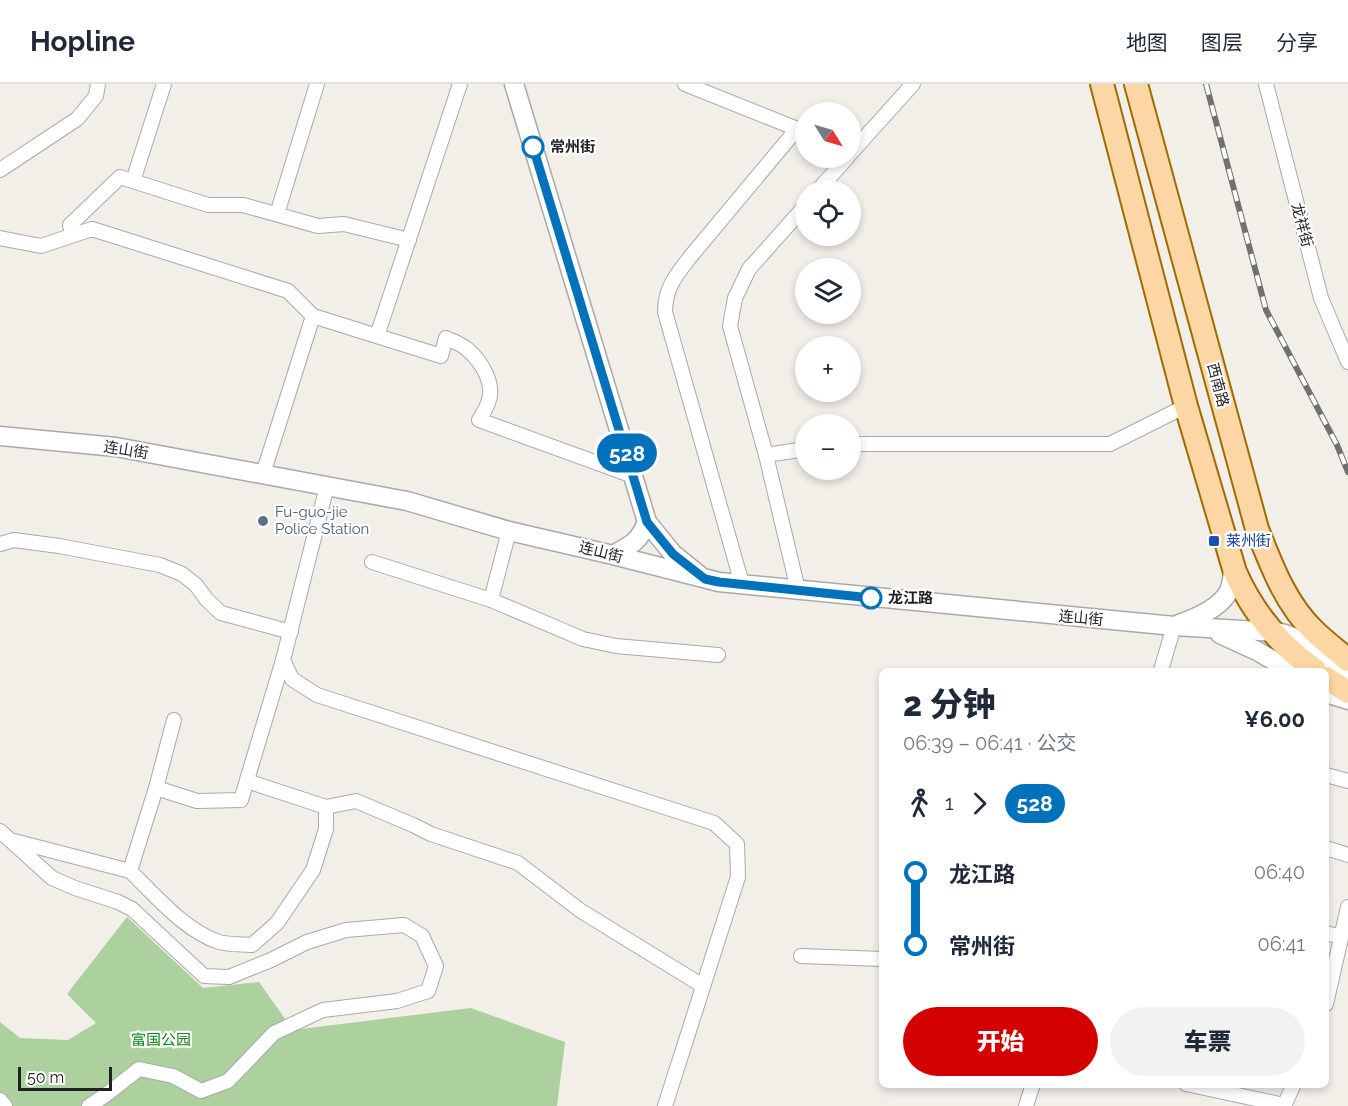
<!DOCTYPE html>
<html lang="zh">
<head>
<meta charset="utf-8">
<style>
	:root { --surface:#fff; --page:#f2f2f3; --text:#1f2937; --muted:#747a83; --line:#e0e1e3; --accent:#d40000 }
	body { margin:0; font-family:Raleway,"Noto Sans SC",sans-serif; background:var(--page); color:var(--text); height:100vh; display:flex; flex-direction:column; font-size:22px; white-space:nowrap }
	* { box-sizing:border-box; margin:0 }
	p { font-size:20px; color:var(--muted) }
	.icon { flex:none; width:33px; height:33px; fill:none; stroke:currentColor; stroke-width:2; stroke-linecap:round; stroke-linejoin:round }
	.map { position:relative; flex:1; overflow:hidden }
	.details { position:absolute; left:879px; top:584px; width:450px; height:420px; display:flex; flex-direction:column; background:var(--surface); border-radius:9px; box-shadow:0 3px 9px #0003 }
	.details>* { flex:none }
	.badge { padding:0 12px; border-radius:20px; font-size:21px; line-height:39px }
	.needle { width:39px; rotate:127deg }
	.fabs { position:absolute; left:795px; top:18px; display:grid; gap:12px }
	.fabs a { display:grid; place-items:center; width:66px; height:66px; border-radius:50%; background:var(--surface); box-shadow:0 3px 9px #0003; font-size:30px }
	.scale { position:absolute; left:18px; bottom:15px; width:94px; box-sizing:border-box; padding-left:6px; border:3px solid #222; border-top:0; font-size:16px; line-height:21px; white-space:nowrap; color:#222; -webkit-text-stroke:4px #fff; paint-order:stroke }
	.map>.badge { position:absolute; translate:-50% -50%; box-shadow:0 0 0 3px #fff }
	.legs { display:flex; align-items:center; gap:9px; height:66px; padding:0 24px; font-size:20px }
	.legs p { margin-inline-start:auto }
	.overview { display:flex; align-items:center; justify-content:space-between; height:102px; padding:0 24px }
	h1 { font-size:33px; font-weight:800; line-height:45px }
	.primary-button { display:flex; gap:12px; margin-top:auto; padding:12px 24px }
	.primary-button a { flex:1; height:69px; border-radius:36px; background:var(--accent); color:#fff; font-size:24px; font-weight:800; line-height:69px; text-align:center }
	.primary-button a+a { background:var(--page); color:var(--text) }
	ul { padding:0 24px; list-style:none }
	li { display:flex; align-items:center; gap:21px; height:72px; font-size:22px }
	li i { display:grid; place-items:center; width:9px; height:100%; margin:0 8px; background:currentColor }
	li i::after { content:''; width:15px; height:15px; margin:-8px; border:4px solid; border-radius:50%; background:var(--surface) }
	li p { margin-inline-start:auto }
	li:first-child i { background:linear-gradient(#0000 50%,currentColor 0) }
	li:last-child i { background:linear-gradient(currentColor 50%,#0000 0) }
	header { display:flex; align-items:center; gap:36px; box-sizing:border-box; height:84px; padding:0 30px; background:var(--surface); border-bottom:2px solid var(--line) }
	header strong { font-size:28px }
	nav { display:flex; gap:33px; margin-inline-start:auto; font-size:21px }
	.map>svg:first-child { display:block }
	.forest { fill:#add19e }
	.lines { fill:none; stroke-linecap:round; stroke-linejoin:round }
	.minor-casing { stroke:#a9a9a9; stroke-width:16 }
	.tertiary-casing { stroke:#a9a9a9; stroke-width:21 }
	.primary-casing { stroke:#a06b00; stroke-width:26 }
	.minor { stroke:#fff; stroke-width:14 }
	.tertiary { stroke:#fff; stroke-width:18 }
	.primary { stroke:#fcd6a4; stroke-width:22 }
	.rail-casing { stroke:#707070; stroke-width:6 }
	.rail { stroke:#fff; stroke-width:4; stroke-dasharray:11; stroke-linecap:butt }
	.line-1-casing { stroke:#fff; stroke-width:14 }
	.line-1 { stroke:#0072bc; stroke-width:9 }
	.stop-1-dot { fill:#fff; stroke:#0072bc; stroke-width:3 }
	.service-dot { fill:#5c6f8a; stroke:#fff; stroke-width:2 }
	.transit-dot { fill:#1a4fb4; stroke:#fff; stroke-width:2 }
	.labels { text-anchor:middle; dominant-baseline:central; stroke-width:4.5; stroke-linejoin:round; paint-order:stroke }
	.stop-label { font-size:15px; font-weight:bold; fill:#222; stroke:#fff; text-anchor:start }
	.street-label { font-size:15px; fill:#222; stroke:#fff }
	.service-label { font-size:15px; fill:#4e5e75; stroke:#fff; text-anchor:start }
	.transit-label { font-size:15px; fill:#164399; stroke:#fff; text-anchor:start }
	.park-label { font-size:15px; fill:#0c8416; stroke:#fff }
</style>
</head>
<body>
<header>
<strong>Hopline</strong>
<nav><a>地图</a><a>图层</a><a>分享</a></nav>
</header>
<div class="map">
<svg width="1348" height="1022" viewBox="0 0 1348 1022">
	<rect width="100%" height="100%" fill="#f2efe9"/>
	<!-- forest -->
	<path class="forest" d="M127,833l76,71 56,-6 34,48 178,-22 94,34 -8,64h-557v-84l20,16 48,2 28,-17 -29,-29z"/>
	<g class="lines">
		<defs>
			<g id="minor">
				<path d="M685,0l120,48"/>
				<path d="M1266,0l55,214 27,64"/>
				<path d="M850,70l63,-70"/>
				<path d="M0,86l77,-51 19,-23 2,-12"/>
				<path d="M133,97l31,-97"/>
				<path d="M818,106l29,-32"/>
				<path d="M277,130l40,-130"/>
				<path d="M73,151l-3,-10 50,-48 88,28h35l75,21 26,-2 65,16"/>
				<path d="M0,154l41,8 51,-17 196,62 25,25 128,40 5,-18c7,3 15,6 21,11 14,12 29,35 21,54 -2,6 -6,12 -9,17l154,56"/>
				<path d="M377,252l83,-252"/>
				<path d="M850,360h260l76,-38"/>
				<path d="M766,371l40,-6"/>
				<path d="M263,390l50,-158"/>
				<path d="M327,402l-44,174 9,19 25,16 397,128 23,21 1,33 -73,229"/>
				<path d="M0,460l14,-4 45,6 101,19 22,9 14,11 11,15 14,13 70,19"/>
				<path d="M372,478l119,38 92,39 33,7 102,9"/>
				<path d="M742,500l-77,-272c0,-25 12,-38 26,-56l106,-127"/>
				<path d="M798,506l-32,-135 -36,-129 5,-28 14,-29 57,-64"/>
				<path d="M491,516l18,-69"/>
				<path d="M1161,586l13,-44"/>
				<path d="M1326,691l22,6"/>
				<path d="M247,697l79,26 30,-6 57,24 18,9 87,29 63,48 122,75"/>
				<path d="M156,704l41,13 44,-1 42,-140"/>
				<path d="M0,747l52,47 23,10 43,14 14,7 72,67 25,1 42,-17 36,-18 39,-12 58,-5 18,11 14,30 -8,25 -31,10 -74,9 -49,23 -46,48 -27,10 -28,-15 -34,-7 -32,25 -18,12"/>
				<path d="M14,757l116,30 26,-83 18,-68"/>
				<path d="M1326,764l22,7"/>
				<path d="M130,787c26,25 55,60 89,71 10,3 23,2 33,3l25,-22 36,-53 13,-41v-22"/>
				<path d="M1326,849l15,4"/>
				<path d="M801,872l81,3"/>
				<path d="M1326,920l22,-97"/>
				<path d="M1186,1000l98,21"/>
				<path d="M0,1016l5,6"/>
				<path d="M1026,1022l7,-22"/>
				<path d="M1284,1022l10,-22"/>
			</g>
			<g id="tertiary">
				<path d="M514,0l133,438 26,32 26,21"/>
				<path d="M0,352l116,11 291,54 102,30 104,24 106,27 455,44 103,6c28,5 49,26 71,43"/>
				<path d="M613,471c18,-10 26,-13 34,-33"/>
				<path d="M1179,540c17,-6 39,-15 49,-31 5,-9 5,-20 5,-29"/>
				<path d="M1220,550l37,17 33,19"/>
				<path d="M1326,609l22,7"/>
			</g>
			<g id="primary">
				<path d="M1102,0l84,322 49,166c17,39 45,73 80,98"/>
				<path d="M1136,0l121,445c14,35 28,74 56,101 11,11 23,20 35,30"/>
				<path d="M1326,594l22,14"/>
			</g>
		</defs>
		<!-- minor casing -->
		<use href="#minor" class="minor-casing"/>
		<!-- tertiary casing -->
		<use href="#tertiary" class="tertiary-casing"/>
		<!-- primary casing -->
		<use href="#primary" class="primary-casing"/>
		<!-- minor -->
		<use href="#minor" class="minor"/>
		<!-- tertiary -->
		<use href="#tertiary" class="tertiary"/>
		<!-- primary -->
		<use href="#primary" class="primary"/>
		<defs>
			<path id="rail" d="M1206,0l60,226 71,135 11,27"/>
		</defs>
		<!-- rail casing -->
		<use href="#rail" class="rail-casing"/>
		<!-- rail -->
		<use href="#rail" class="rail"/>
	</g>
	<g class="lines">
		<defs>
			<path id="line-1" d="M533,63l114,375 26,32 32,25 14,3 152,16"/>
		</defs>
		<!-- line-1 casing -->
		<use href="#line-1" class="line-1-casing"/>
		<!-- line-1 -->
		<use href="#line-1" class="line-1"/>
	</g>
	<!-- markers -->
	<g class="stop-1-dot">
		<circle cx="533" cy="63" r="10"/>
		<circle cx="871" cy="514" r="10"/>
	</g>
	<circle class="service-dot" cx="263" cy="437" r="6"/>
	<rect class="transit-dot" x="1208" y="451" width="12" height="12" rx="3"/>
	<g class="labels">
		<!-- stop labels -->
		<g class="stop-label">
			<text x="550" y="63">常州街</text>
			<text x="888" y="514">龙江路</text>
		</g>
		<!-- street labels -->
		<g class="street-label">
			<text transform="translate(1302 141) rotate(75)">龙祥街</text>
			<text transform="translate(1218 301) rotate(75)">西南路</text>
			<text transform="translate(126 366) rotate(9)">连山街</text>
			<text transform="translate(601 468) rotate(14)">连山街</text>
			<text transform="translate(1081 534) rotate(5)">连山街</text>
		</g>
		<!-- service labels -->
		<g class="service-label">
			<text x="275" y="428">Fu-guo-jie<tspan x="275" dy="17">Police Station</tspan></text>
		</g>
		<!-- transit labels -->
		<g class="transit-label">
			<text x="1226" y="457">莱州街</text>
		</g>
		<!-- park labels -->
		<g class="park-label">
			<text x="161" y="956">富国公园</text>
		</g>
	</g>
</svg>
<div class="fabs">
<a><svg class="needle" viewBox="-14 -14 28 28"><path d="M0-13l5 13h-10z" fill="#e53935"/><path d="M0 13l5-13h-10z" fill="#747a83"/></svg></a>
<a><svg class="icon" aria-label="locate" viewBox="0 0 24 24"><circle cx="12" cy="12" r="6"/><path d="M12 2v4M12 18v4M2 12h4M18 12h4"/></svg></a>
<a><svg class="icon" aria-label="layers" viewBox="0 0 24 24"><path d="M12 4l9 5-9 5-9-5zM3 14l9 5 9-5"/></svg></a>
<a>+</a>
<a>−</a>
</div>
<div class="scale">50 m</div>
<b class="badge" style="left:627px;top:369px;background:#0072bc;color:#fff">528</b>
<section class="details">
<div class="overview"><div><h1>2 分钟</h1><p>06:39 – 06:41 · 公交</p></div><b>¥6.00</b></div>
<div class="legs"><svg class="icon" aria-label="walk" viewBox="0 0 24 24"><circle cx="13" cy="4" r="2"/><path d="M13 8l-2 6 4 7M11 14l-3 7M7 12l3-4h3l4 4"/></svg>1<svg class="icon" aria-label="forward" viewBox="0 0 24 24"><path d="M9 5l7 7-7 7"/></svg><b class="badge" style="background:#0072bc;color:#fff">528</b></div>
<ul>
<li><i style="color:#0072bc"></i><b>龙江路</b><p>06:40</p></li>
<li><i style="color:#0072bc"></i><b>常州街</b><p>06:41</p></li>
</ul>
<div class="primary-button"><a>开始</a><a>车票</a></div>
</section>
</div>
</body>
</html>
